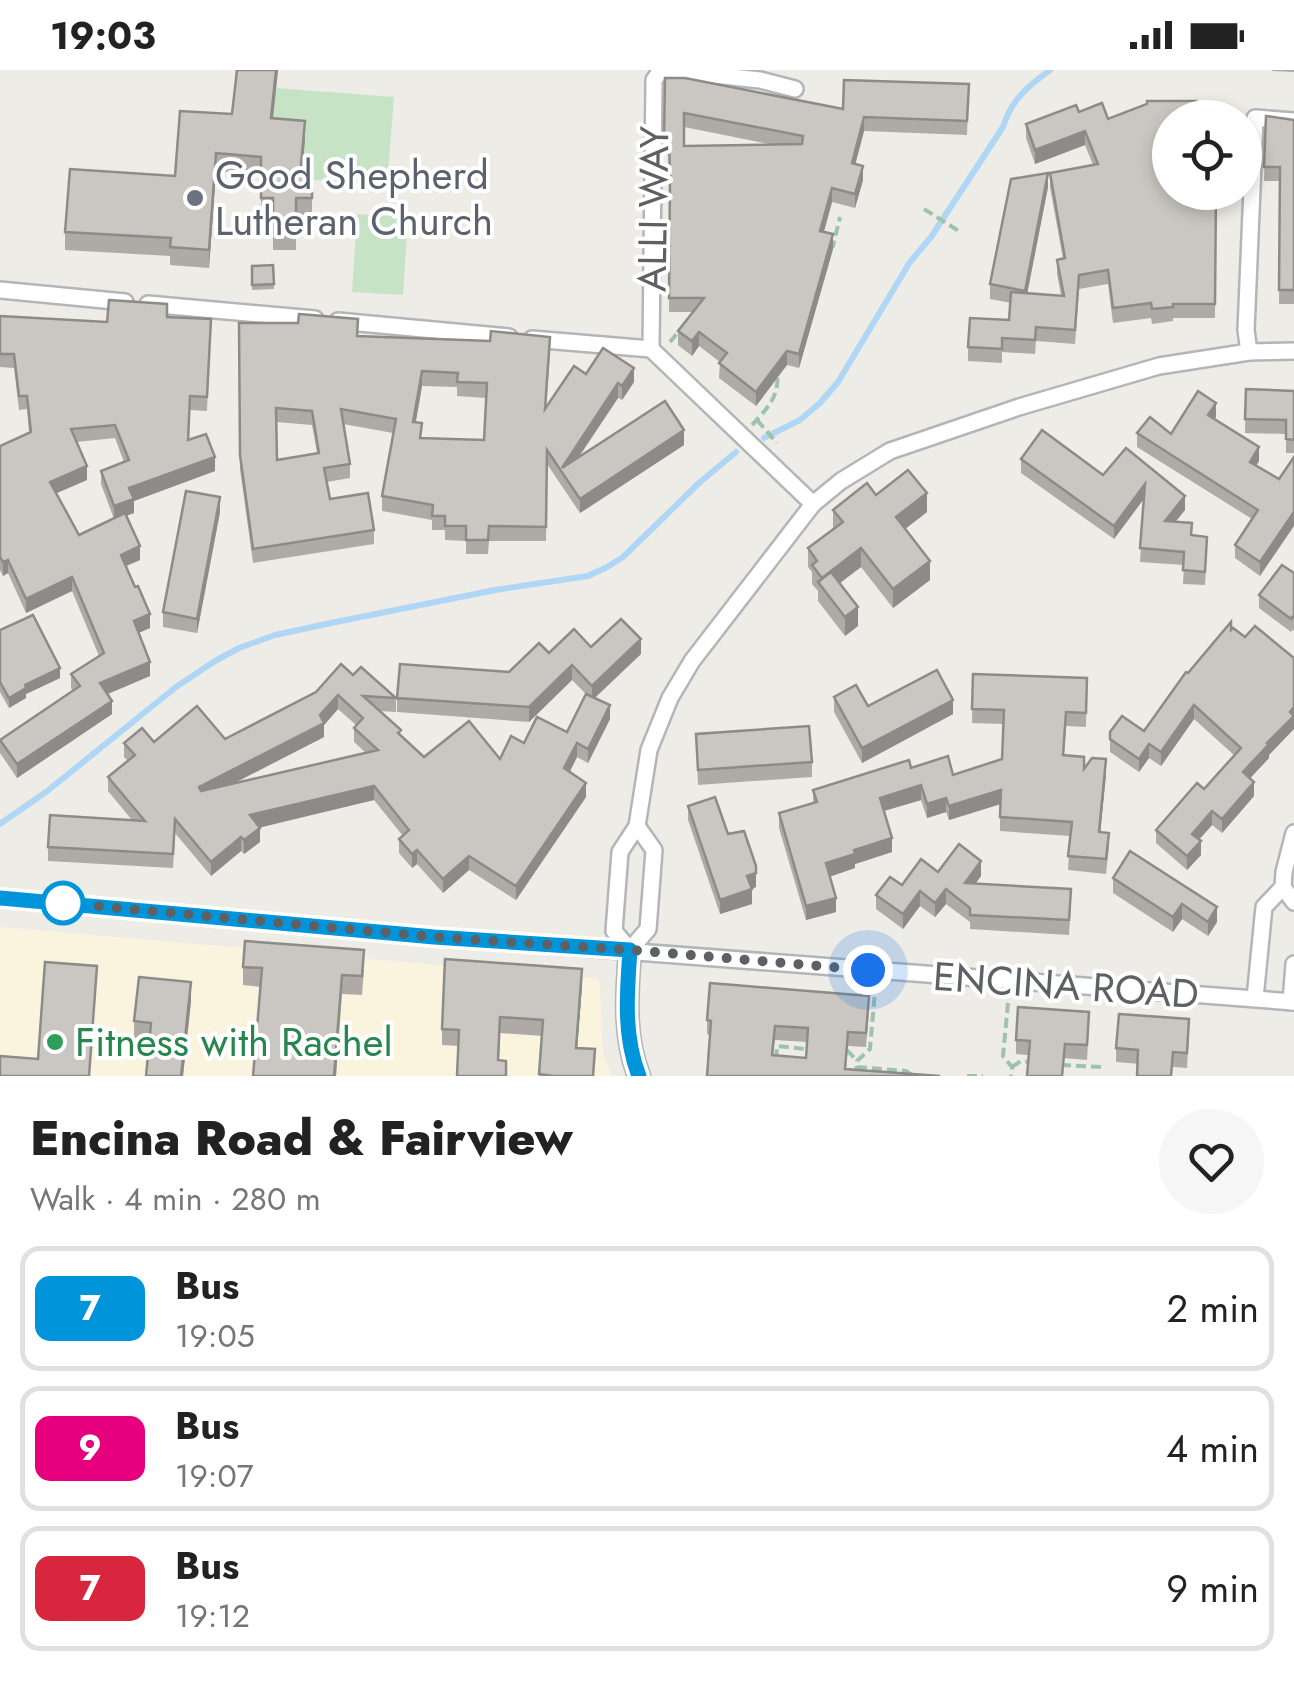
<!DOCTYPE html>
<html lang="en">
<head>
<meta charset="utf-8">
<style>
	:root { --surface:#fff; --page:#f6f6f6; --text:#222; --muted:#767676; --line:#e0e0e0 }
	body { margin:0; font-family:Jost,sans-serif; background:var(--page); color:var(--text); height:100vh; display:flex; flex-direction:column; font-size:38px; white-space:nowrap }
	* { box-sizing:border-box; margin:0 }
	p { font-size:32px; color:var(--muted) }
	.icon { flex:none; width:55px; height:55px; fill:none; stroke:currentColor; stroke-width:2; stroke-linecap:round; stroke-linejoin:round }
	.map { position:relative; height:1006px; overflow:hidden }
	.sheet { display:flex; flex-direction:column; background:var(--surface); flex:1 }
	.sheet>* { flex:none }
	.badge { padding:0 20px; border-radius:15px; font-size:35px; line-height:65px }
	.controls { position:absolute; left:1152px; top:30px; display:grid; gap:20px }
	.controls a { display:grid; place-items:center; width:110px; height:110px; border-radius:50%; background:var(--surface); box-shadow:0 5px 15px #0003; font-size:50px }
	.you { position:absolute; width:50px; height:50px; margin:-25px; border:8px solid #fff; border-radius:50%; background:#1a73e8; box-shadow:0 0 0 15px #1a73e833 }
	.map>.badge { position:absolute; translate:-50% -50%; box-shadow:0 0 0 5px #fff }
	.round { display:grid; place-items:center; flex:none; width:105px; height:105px; border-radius:52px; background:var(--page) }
	.head { display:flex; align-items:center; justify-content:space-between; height:170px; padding:0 30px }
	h1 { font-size:48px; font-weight:800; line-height:75px }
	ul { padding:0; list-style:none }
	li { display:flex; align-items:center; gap:30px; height:125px; margin:0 20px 15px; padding:0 10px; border:5px solid var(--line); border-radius:20px }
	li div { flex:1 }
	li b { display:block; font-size:38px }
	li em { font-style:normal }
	li .badge { min-width:110px; font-weight:700; text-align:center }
	.status { display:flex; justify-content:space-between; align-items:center; height:70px; padding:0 50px; background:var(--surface); direction:ltr }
	.status svg { height:28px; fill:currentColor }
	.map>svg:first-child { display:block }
	.commercial { fill:#faf4df }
	.green { fill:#c6e3c6 }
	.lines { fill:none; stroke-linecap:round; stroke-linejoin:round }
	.stream { stroke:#afd6f5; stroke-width:6 }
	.minor-casing { stroke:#b3b6b9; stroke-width:20 }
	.tertiary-casing { stroke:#b3b6b9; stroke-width:25 }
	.path { stroke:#9fc3aa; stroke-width:4; stroke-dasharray:10 5; stroke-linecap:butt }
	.minor { stroke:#fff; stroke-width:15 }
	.tertiary { stroke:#fff; stroke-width:20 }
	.wall { fill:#aeaba7; fill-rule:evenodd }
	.shaded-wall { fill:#8d8b88 }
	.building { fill:#cac7c2; stroke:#8d8b88; stroke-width:2.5; fill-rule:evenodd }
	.line-casing { stroke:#fff; stroke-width:22 }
	.line { stroke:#0095da; stroke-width:15 }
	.walk { stroke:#5e6164; stroke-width:10; stroke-dasharray:0 18 }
	.worship-dot { fill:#6b7280; stroke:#fff; stroke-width:4 }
	.stop-dot { fill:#fff; stroke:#0095da; stroke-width:5 }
	.leisure-dot { fill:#2e9e5b; stroke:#fff; stroke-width:4 }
	.labels { text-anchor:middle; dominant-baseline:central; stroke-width:8; stroke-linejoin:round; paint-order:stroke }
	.worship-label { font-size:40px; fill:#5b616d; stroke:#fff; text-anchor:start }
	.street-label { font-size:40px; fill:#5e6164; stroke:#fff }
	.leisure-label { font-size:40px; fill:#27864d; stroke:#fff; text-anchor:start }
</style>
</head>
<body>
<div class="status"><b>19:03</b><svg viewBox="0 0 49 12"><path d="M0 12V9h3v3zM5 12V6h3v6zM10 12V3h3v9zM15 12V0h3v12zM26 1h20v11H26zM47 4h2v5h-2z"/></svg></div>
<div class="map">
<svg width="1294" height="1006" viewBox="0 0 1294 1006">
	<rect width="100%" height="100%" fill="#eeece6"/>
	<!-- commercial -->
	<path class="commercial" d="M0,857l597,52 3,7 3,68 9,22h-612z"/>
	<!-- green -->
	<g class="green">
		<path d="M276,18l118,9 -7,89 -85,-7 -31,-43z"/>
		<path d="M357,144l51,3 -5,78 -51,-3z"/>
	</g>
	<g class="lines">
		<!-- stream -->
		<g class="stream">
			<path d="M764,368l36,-18 20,-17 18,-21 72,-120 21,-25 72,-110c8,-27 25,-41 47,-57"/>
			<path d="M0,754l46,-32 130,-105 39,-26 24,-13 36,-13 56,-12 164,-33 93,-14 19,-9 16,-10 76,-74 37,-31"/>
		</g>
		<defs>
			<g id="minor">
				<path d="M661,0l-7,10 -3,269 162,155"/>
				<path d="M666,0l94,10 35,9"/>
				<path d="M0,220l125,12"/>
				<path d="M148,234l167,15"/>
				<path d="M338,251l171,16"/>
				<path d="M532,269l119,10"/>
				<path d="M1249,282l-3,-22 9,-212 39,3"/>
				<path d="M1294,763l-10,39 -1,15 11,15"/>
				<path d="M0,828l414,37 880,67"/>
				<path d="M630,880l-16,-19 6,-79 17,-26 12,-76 21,-52 22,-37 121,-157 28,-23 49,-30 129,-44 140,-41 90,-14 45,-1"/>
				<path d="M630,880l18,-21 6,-79 -17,-24"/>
				<path d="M1255,928l9,-91 19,-20"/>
				<path d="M1291,932l3,-38"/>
			</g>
			<path id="tertiary" d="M630,880c-3,43 -7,85 9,126"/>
		</defs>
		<!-- minor casing -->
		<use href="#minor" class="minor-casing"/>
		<!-- tertiary casing -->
		<use href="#tertiary" class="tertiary-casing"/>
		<!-- path -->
		<g class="path">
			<path d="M924,139l38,24"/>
			<path d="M829,174l4,2 7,-29"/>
			<path d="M670,272l13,-16"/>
			<path d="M757,350l20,23"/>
			<path d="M752,355c14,-15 28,-29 25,-51"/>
			<path d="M1008,933l-5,53 9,11 -1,9"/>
			<path d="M847,980l10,11"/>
			<path d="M776,989l1,-13 28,3 3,-3"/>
			<path d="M1061,995l40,2"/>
			<path d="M857,997l49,4 7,5"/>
			<path d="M1012,997l9,-6 9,1"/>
			<path d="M856,1006l1,-15 13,-12 5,-58"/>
			<path d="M967,1006h16"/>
		</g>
		<!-- minor -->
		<use href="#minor" class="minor"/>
		<!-- tertiary -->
		<use href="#tertiary" class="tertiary"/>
	</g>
	<!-- wall -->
	<g class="wall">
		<path d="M237,0h41l-5,49 32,20 -3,36h10v41h-16v34h-23v-34h-12v-41l-45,-4 -7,97 -39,-3v-9l-105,-6v-18l110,-56 57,-62z"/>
		<path d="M1272,0h22v2l-22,-1z"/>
		<path d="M665,8l178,31 126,-25 -2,51 -103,-4 -9,33 8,16 -8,28 -23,-6 -8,30 9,17 -34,119 -12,-3 -31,41 -37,-28 1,-16 -21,-16 -7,10 -14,-11v-14l15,-19h-24l1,-124 -1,-33h-5zM684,57l90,18 -90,1z"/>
		<path d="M1079,42l29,7 62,-1 46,74 -1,126h-42v3l-21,3 -1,-6 -38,5 -5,-39 -29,5 -4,55 -39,-3 -1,13 -33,-2v11l-34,-2v-14l41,-27 2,-17 -21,-4v-15l58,-97 -21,106 34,2 -4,-21v-14l6,-1 -13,-72v-14l43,-8 -8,-20 -50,19 -9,-26v-14z"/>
		<path d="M1266,46l28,4v184h-15l1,-123h-16z"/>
		<path d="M273,195l1,24 -22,1v-24z"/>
		<path d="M0,246l107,6 60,-5 44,2 -4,92 -17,-1 -1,30 26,31 -81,30v12l-8,3 14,44 -14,6 24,62 -12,5 12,43 -42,18 4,20 -95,64 -17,-25v-13l73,-49 -2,-3v-14l28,-18 -27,-65 -46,22 -18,-40 -5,3 -3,-6v-124l29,-13 -2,-24 -8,1 -5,-42 -14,-1zM115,368l9,24 -23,9v13l13,35 -35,16 -23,-42 31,-13 -11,-38z"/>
		<path d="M239,253h59l59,13 193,15 -4,57 40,-34 48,8 -12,18 -4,-2 -39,59 105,-12 -104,68 -33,-49 -1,77h-57l-1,13h-22v-13l-21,-1v-10h-13v-10l-50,-9v-15l11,-63 -50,-9 7,40v14l-23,4 3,17 44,31v14l-121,19 -13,-94zM422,316l35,1v9l29,2 -2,42 -62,-2 -6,-16zM276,352l36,3 5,28 -40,7z"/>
		<path d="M1246,319l48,2v62h-8v-19l-41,-1z"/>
		<path d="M1216,347l-2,2 45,42 -3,5 23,13 -19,97 -25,-18v-13l17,-26 -115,-72v-14l34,1z"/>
		<path d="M1021,389l82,16 82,35 -10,12 32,28 -2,35 -22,-1 1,-19 -44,-3 4,-63 -30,40 -93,-66z"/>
		<path d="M876,425l51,17 -22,17 25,51 -37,28 -32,-41 -22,16 19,43 -13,10 -27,-35v-10l-6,-7v-12l-4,-5v-19l25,-19v-19z"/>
		<path d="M220,442l-23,121 -34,-6v-15z"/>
		<path d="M1294,503v58l-2,-1 -1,2 -32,-24v-13z"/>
		<path d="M0,560l60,48 -34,16v4l-17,10 -9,-16z"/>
		<path d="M1231,560l38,128 -19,20 4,18 -32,37 -10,-8 -13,15 2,15 -14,15 -31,-27v-13l48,-41 30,-34 -40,-36 -33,47 -12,-8 -10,14 -29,-20v-20l34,-1 44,-58z"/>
		<path d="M591,577l50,7 -46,44 15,21 -22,44 -11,-6 -7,15 16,25 -70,103 -47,-30 -26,23 -26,-29 -5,4 -13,-15v-14l4,-3 -29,-36 -115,27 1,15 -16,12 -3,-3 -30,25 -36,-43 -2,35 -125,-7v-14l84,-27 -24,-29v-14l20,-16 -4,-4v-14l101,-4 128,-64 43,23v14l-16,-1 21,25 23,21 76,2 24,-16 43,-11 19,-38 -14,-14 -43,42 -132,-10v-14l112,-26 40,-19zM338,639l18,16 -2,3v14l12,11 -133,31 91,-47v-12z"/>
		<path d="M973,604l114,4 -1,49 -20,-1 -2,30 20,13 22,5 -6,58 9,15 -3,27 -38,-4 2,-34 -70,-5v-27l-51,16 -3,-8 -19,6 -6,-18 -37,11 8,41 -37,12v4l-25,8 6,36 -30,8 -27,-92v-15l34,-9v-14l98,-22 42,7 49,-16 1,-35 -31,-1z"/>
		<path d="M834,627l34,9 85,8 -91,49 -28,-51z"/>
		<path d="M696,664l116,28v15l-114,8z"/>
		<path d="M688,736l40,28 28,53 -4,2v15l-32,10 -32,-94z"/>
		<path d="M1130,781l87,71 -9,14 -26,-17 -9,13 -60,-39v-15z"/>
		<path d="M938,802l43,4 -5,7 95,20 -2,32 -99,-6v-7l-24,-18 -11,13 -15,-11 -17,23 -27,-20v-14z"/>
		<path d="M243,897l121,2 -2,26 -20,-1 -6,82h-83l7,-89 -17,-2z"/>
		<path d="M582,915l-5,63 18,1 -1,27h-55l3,-40 -42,-3 -1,27 7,16 -48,-30 -16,-1v-16z"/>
		<path d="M191,931l-8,75h-37l3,-34 -15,-2v-19z"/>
		<path d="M869,940l-3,37 -18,-1 -2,23 -139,7 3,-41 -3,-1v-14zM775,970l32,2 -1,16 -33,-3z"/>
		<path d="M1089,956l-2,34 -71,-6v-14z"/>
		<path d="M1189,964l-2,34 -71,-6v-14z"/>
	</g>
	<!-- shaded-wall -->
	<g class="shaded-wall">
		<path d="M276,0h2l-7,66v-18z"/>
		<path d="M864,47v14l-12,46v-14z"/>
		<path d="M305,51v18l-5,54v-18z"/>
		<path d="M1085,61v14l-50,19v-14z"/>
		<path d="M216,83v18l-7,97v-18z"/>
		<path d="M863,96v14l-8,28v-14z"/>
		<path d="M1048,103v14l-23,118v-14z"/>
		<path d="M832,118v14l-12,43v-14z"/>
		<path d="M833,164v15l-34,119v-14z"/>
		<path d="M699,262v14l-7,10v-15z"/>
		<path d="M787,281v14l-31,41v-14z"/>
		<path d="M634,298v14l-12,18v-14z"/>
		<path d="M422,301v15l-9,50v-14z"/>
		<path d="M618,313v15l-53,79 -3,-9z"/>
		<path d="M1216,333v14l-8,12v-14z"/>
		<path d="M684,360v15l-104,68v-14z"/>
		<path d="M1259,377v14l-9,14v-13z"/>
		<path d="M215,387v14l-81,30v12l-20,7v-14l15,-18z"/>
		<path d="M87,396v14l-37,16v-14z"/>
		<path d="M1145,414v13l-31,42v-13z"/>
		<path d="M927,423v19l-31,24v-19z"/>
		<path d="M1185,426v14l-20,25v-14z"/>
		<path d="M220,427v15l-23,121v-14z"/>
		<path d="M1294,442v14l-34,50v-14z"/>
		<path d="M140,476v14l-19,8v-13z"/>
		<path d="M861,478v19l-34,26 -5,-15z"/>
		<path d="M8,490v13l-5,3v-14z"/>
		<path d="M930,491v19l-37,28v-19z"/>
		<path d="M72,507v14l-46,22v-14z"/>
		<path d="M858,537v19l-13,10v-19z"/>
		<path d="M150,544v14l-16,7v-14z"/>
		<path d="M641,569v15l-49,46v-14z"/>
		<path d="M150,592v14l-50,21v-14z"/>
		<path d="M572,595v15l-43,42v-15z"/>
		<path d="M60,598v10l-34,16v4l-17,10v-10l16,-13z"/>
		<path d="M338,625v14l-14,16v12l-125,64v-14l121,-72z"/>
		<path d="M953,630v14l-91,49v-15z"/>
		<path d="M112,631v13l-95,64v-14z"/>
		<path d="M610,635v14l-22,44v-14z"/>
		<path d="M1194,635v14l-33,47v-14z"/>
		<path d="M1294,637v22l-25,26v3l-26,28v-14z"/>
		<path d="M577,673v14l-13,25v-14z"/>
		<path d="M1149,674v14l-10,14v-13z"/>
		<path d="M1106,689v15l-7,72v-14z"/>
		<path d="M1254,712v14l-32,37v-14z"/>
		<path d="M586,713v14l-70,103v-14z"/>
		<path d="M921,715v15l-41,12v-14z"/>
		<path d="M374,716v14l-124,30v-15z"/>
		<path d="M1001,720v14l-52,16v-14z"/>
		<path d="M946,728v14l-19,6v-14z"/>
		<path d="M1212,741v14l-20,22v-13z"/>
		<path d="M260,758v14l-16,12v-14z"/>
		<path d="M241,767v14l-30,25v-14z"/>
		<path d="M892,768v14l-37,12v4l-29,10v-15l28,-13z"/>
		<path d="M1201,771v14l-14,15v-14z"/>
		<path d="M417,780v14l-5,4v-14z"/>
		<path d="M469,786v14l-26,23v-14z"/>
		<path d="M981,791v15l-16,21v-14z"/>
		<path d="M756,803v14l-9,3v-14z"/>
		<path d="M752,819v15l-32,10v-14z"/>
		<path d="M946,819v15l-11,13v-14z"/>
		<path d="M920,821v15l-17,23v-15z"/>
		<path d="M836,828v14l-30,8v-14z"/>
		<path d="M1182,834v15l-9,13v-15z"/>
		<path d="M1217,837v15l-9,14v-14z"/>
		<path d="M582,899v16l-6,79v-16z"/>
		<path d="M342,905l-6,101h-2z"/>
		<path d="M191,912v19l-8,75h-2z"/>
	</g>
	<!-- building -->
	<g class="building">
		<path d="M237,0h39l-5,48 34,3 -5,54h12v23h-16v34h-23v-34h-12v-41l-45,-4 -7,97 -39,-3 1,-9 -106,-6 5,-63 105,7 5,-65 52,3z"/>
		<path d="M665,8h20l158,31 1,-29 125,4 -2,37 -103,-4 -12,46 11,3 -8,28 -23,-6 -12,43 13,3 -34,120 -12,-3 -31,41 -37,-29 8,-10 -28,-21 -7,9 -14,-10 26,-33h-35l1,-120 -1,-38h-5zM684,43l119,23 -1,8 -118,2z"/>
		<path d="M1147,31h49v17h-26v74h46l-1,112h-42v3l-21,2 -1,-6 -38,5 -5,-38 -29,5 -4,55 -39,-3 -1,13 -33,-2v11l-34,-2 2,-29 39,2 2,-28 53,4 -7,-36 8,-2 -15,-85 48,-9 -13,-33 -50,19 -9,-26 50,-19 3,7 23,-9 6,16 39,-15z"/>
		<path d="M1266,46l28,4v170h-15l1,-123h-16z"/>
		<path d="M1048,103l-23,118 -35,-7 21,-105z"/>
		<path d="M273,195l1,19 -22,1v-19z"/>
		<path d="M109,230l58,4v13l44,2 -4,78 -17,-1 -2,44 18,-6 9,23 -86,31 5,11 -20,7 -13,-35 28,-11 -14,-35 -44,4 16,37 -37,16 29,53 46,-22 15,33 -19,9 14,32 3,-1 12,28 -16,7 16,41 -50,21 12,18 -95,63 -17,-24 80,-54 -9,-12 33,-21 -32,-76 -46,22 -18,-39 -5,2 -3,-5v-111l31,-14 -4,-36h-8l-5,-42h-14v-38l107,6z"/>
		<path d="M299,244l59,5 -1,17 133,5 1,-10 59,6 -5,72 29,-43 12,8 17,-26 31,20 -12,18 -4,-3 -56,85 103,-67 19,29 -104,69 -33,-49 -1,77 -57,-1 -1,14h-22v-14h-21v-10h-13l1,-11 -51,-9 14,-77 -55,-10 9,55 -26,4 6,31 38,-6 6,37 -121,19 -13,-94 -1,-132h59zM422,301l36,2 -1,9 30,1 -3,57 -64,-2 2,-15 -9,-1zM276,338l36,3 7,42 -42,7z"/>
		<path d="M1246,319l48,2v49l-8,-1v-19l-41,-1z"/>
		<path d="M1198,321l18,12 -8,12 51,32 -9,15 29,17 15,-22v55l-34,50 -25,-17 23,-35 -121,-77 13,-16 21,17z"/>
		<path d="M1042,360l61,45 23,-27 59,48 -20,25 27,2 -1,12 16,2 -2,35 -22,-2 1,-18 -44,-4 5,-64 -31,42 -93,-67z"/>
		<path d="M908,400l19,23 -31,24 34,44 -37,28 -32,-41 -39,30 -10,-13 5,-4 -9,-13 35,-26 -10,-12 34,-27 9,12z"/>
		<path d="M186,421l34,6 -23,122 -34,-7z"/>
		<path d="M1282,495l12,8v45l-2,-1 -1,2 -32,-24z"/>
		<path d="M831,502l27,35 -13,10 -27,-35z"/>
		<path d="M33,545l27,53 -35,17 1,3 -17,10 -9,-16v-52z"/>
		<path d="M621,549l20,20 -49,47 -20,-21 -43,42 -132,-9 3,-34 109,8 30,-29 10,10 25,-24 17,18z"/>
		<path d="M1231,552v8l2,-2 12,9 10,-11 39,32v49l-4,5 4,4 -27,27 2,1 -26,28 11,10 -32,37 -10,-8 -20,23 9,7 -14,15 -31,-26 41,-47 7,6 37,-41 -47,-43 -33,47 -12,-8 -10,15 -29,-20v-7l12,-16 22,15 42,-59 2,1z"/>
		<path d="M341,594l12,11 8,-8 35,31 -33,-2 38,34 -3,3 26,24 45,-36 31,38 11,-23 13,7 13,-26 30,15 19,-38 24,11 -22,44 -11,-6 -13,25 22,15 -70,103 -47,-30 -26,23 -26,-29 -5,4 -13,-15 10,-9 -35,-44 -124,29 10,13 -16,12 -3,-3 -30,25 -36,-43 -2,35 -125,-7 2,-32 95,6 -37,-44 27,-22 -11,-12 18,-15 12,14 43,-36 28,33 91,-47zM338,625l25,23 -9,10 24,22 -177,41 -2,-4 125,-64 -4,-8z"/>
		<path d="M937,600l16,30 -91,48 -28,-51 22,-12 12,21z"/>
		<path d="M973,604l114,4 -1,35 -20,-1 -3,43 21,2v12l8,-11 14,1 -7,73 10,1 -3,26 -38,-3 4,-34 -72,-5 1,-27 -52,16 -3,-8 -19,6 -6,-19 -41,13 12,40 -38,12 1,4 -29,9 10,35 -30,8 -27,-93 38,-11 -4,-12 96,-30 2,8 37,-12 5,19 49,-16 2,-49 -32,-1z"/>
		<path d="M809,656l3,36 -114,8 -2,-36z"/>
		<path d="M715,727l13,37 16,-3 12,35v7l-9,3 5,13 -32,11 -32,-94z"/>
		<path d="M959,774l22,17 -16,22 106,6 -2,31 -99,-5v-7l-24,-19 -11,14 -15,-12 -17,23 -27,-19 14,-18 12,8 19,-26 17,13z"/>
		<path d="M1130,781l87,56 -9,15 -26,-18 -9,13 -60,-39z"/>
		<path d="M245,871l119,9 -2,26 -20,-1 -8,101h-81l9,-108 -19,-1z"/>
		<path d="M445,889l137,10 -6,79 19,1 -2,27h-39l-15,-2 4,-54 -43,-3 -2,43 8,1v15h-49l2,-46 -17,-1z"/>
		<path d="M45,892l52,4 -8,110h-89v-20l38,3z"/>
		<path d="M139,907l52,5 -10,94h-35l5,-53 -17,-2z"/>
		<path d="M710,913l159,13 -3,37 -18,-1 -3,37 95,7h-233l4,-55 -4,-1zM775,956l33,2 -2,30 -34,-3z"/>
		<path d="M1018,937l71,5 -2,33 -22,-1 -3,32h-35l3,-35 -14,-1z"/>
		<path d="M1119,944l70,5 -2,34 -14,-1 -2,24h-34l1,-26 -22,-2z"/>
	</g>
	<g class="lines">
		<defs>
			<path id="line" d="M0,828l434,39 196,13c-3,43 -7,85 9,126"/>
		</defs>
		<!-- line casing -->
		<use href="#line" class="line-casing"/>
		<!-- line -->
		<use href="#line" class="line"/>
		<!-- walk -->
		<path class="walk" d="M63,833l371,34 196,13 238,20"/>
	</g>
	<!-- markers -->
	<circle class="worship-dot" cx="195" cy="128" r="10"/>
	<circle class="stop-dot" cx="63" cy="833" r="20"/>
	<circle class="leisure-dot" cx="55" cy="972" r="10"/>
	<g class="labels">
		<!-- worship labels -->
		<g class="worship-label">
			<text x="215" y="105">Good Shepherd<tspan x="215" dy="46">Lutheran Church</tspan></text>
		</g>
		<!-- street labels -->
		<g class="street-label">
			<text transform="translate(653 139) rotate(-89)">ALLI WAY</text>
			<text transform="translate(1066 915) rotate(4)">ENCINA ROAD</text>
		</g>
		<!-- leisure labels -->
		<g class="leisure-label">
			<text x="75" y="972">Fitness with Rachel</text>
		</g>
	</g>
</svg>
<div class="controls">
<a><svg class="icon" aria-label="locate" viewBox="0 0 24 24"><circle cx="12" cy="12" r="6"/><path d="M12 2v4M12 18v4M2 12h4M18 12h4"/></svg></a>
</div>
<div class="you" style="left:868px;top:900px"></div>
</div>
<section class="sheet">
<div class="head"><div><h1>Encina Road &amp; Fairview</h1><p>Walk · 4 min · 280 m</p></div><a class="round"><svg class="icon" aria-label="heart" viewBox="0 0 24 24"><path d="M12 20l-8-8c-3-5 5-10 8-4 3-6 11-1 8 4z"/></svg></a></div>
<ul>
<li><span class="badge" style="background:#0095da;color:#fff">7</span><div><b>Bus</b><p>19:05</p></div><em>2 min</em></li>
<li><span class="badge" style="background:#e6007e;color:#fff">9</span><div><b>Bus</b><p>19:07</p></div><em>4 min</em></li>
<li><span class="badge" style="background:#d7263d;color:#fff">7</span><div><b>Bus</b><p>19:12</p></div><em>9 min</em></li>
</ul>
</section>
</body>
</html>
